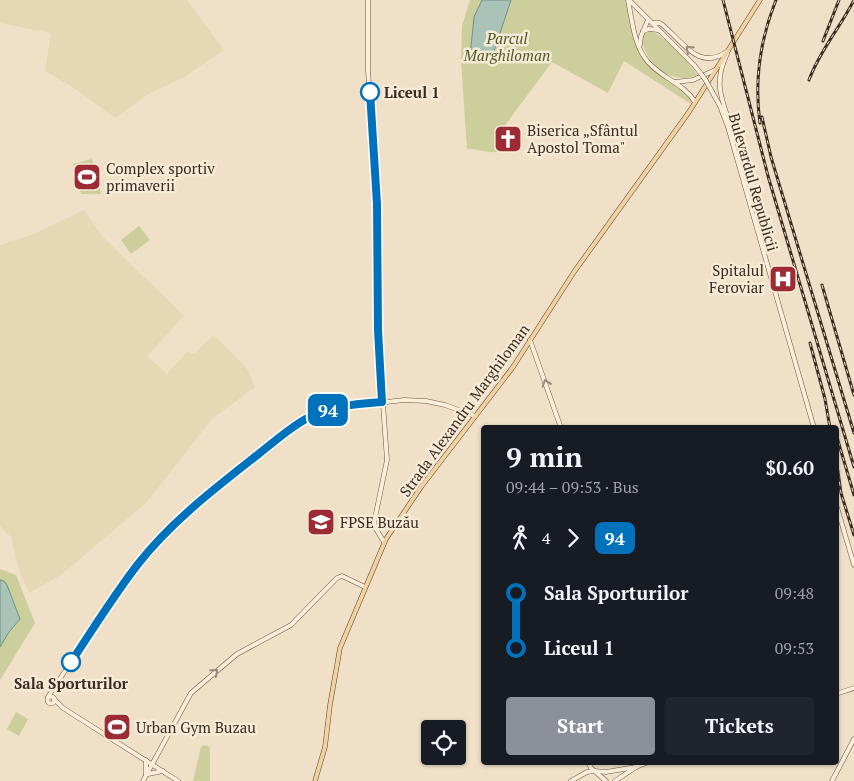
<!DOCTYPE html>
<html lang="en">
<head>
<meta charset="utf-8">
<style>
	:root { --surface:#171b24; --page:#20242c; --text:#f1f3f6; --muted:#9ea1a6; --accent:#8c9099 }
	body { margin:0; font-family:"PT Serif",serif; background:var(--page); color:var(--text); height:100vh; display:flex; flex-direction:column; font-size:19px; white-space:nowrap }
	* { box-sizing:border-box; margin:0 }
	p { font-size:16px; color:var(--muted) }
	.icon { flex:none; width:28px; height:28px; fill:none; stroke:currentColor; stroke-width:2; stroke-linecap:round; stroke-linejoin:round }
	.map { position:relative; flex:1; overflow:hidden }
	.details { position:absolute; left:481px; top:425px; width:358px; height:340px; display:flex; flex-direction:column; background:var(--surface); border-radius:5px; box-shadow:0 1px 4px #0004 }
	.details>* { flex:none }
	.badge { padding:0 10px; border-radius:8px; font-size:18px; line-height:32px }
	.controls { position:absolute; left:421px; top:720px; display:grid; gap:10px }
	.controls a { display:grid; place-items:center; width:45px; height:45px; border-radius:5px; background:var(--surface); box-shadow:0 1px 4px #0004; font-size:25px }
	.map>.badge { position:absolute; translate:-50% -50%; box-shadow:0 0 0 2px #fff }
	.legs { display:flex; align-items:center; gap:8px; height:55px; padding:0 25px; font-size:16px }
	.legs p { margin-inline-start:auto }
	.overview { display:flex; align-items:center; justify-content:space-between; height:85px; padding:0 25px }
	h1 { font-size:28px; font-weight:800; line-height:38px }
	.action { display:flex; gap:10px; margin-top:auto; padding:10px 25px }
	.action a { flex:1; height:58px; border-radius:5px; background:var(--accent); color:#fff; font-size:20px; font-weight:800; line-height:58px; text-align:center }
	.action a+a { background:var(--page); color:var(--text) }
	ul { padding:0 25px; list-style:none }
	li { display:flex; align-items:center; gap:18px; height:55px; font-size:19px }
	li i { display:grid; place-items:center; width:8px; height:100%; margin:0 6px; background:currentColor }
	li i::after { content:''; width:12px; height:12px; margin:-6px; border:4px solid; border-radius:50%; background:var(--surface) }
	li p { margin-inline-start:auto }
	li:first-child i { background:linear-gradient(#0000 50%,currentColor 0) }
	li:last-child i { background:linear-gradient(currentColor 50%,#0000 0) }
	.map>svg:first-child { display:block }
	.farmland { fill:#e5d9b5 }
	.green { fill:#ccce9b }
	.water { fill:#a9c3b9; stroke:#6f9286 }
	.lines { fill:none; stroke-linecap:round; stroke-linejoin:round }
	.secondary-casing { stroke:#6e523f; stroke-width:5 }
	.primary-casing { stroke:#5a4030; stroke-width:5 }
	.secondary { stroke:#faeedb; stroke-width:4 }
	.primary { stroke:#f2d1a0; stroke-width:4 }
	.rail-casing { stroke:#3c2b20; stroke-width:3 }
	.rail { stroke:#f6ebd7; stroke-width:1; stroke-dasharray:4; stroke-linecap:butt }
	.secondary-bridge-casing { stroke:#6e523f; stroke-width:5; stroke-linecap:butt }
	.secondary-bridge { stroke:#faeedb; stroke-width:4 }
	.oneway { stroke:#9b8c7e }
	.line-1-casing { stroke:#fff; stroke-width:11 }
	.line-1 { stroke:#0072bc; stroke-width:8 }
	.stop-1-dot { fill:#fff; stroke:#0072bc; stroke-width:2.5 }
	.labels { text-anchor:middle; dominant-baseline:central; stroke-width:5; stroke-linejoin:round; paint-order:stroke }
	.park-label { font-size:15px; font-style:italic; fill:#505926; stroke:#f6ebd7 }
	.stop-label { font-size:15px; font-weight:bold; fill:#3c2b20; stroke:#f6ebd7; text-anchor:start }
	.poi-label { font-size:15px; fill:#3c2b20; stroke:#f6ebd7; text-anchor:start }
	.street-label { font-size:15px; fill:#3c2b20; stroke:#f6ebd7 }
</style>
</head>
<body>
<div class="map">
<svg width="854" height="781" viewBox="0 0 854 781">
	<rect width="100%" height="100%" fill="#efe0c7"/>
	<!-- farmland -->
	<g class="farmland">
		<path d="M0,0h187l37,50 -40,27 -34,16 -35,25 -41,-30 -29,-17 6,-38 -51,-10z"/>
		<path d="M84,210l18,26 82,80 -37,40 20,18 21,-23 6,3 20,-19 34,35 7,17 -43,32 -66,84 -84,71 -33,19 -10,-23 -8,-33 -11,-11v-280l6,-3 26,-8z"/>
	</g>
	<!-- green -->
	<g class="green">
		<path d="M470,0h158l6,32 10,23 47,45v4l-67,-43 -16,32 -56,-31 -46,62 -7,28c-11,1 -21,-3 -32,-3l-6,-88 1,-35z"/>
		<path d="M650,31c14,4 40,32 47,44 -25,12 -56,-14 -55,-40z"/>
		<path d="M92,159l9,35h-20l-8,-30z"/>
		<path d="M139,226l11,14 -19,14 -10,-14z"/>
		<path d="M0,569l16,6 19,48 -35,57z"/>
		<path d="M16,712l12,7 -9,17 -12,-7z"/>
		<path d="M203,745l5,1 2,2v33h-17l8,-34z"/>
	</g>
	<!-- water -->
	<g class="water">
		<path d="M482,0h29l-17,51 -7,9 -14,2 -3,-5 4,-40z"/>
		<path d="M0,580l4,1 3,4 13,34 -11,13 -9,15z"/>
	</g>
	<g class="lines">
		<defs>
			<g id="secondary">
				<path d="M368,0v70l9,134 2,144 8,112 -13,63 2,6 8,13"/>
				<path d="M628,0c4,20 6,46 20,62 14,16 36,22 47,40"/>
				<path d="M629,0l65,65"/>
				<path d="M652,23h8c22,16 37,50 68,28"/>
				<path d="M643,31l6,-2 9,1"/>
				<path d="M640,45l1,-9 7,-16"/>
				<path d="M727,54c-18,37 2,53 7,89"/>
				<path d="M675,82l18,-2 22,-10"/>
				<path d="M720,106l8,21 86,301"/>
				<path d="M530,340l31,88"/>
				<path d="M836,504l18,61"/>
				<path d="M836,694l18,-6"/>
				<circle cx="51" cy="700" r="3.5"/>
				<path d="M48,697l55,-84 43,-58 45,-46 72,-59 42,-30 14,-8 23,-5 62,-7 22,1 19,4 30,11"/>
				<path d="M54,699l9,9 115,73"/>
				<path d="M146,760v14"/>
				<path d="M588,762l3,6 15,13"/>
				<path d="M148,774l15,-3"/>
				<path d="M143,781l48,-88 46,-39 54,-29 46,-47 5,-2 23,11"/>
				<path d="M571,781l16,-9 7,-1 12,1 30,-5"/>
				<path d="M615,781l21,-14 13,-5"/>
				<path d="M832,781l22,-42"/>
			</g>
			<path id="primary" d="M315,781l10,-34 5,-42 10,-57 46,-109 35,-52 92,-120 61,-95 115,-160 71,-112"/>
		</defs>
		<!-- secondary casing -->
		<use href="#secondary" class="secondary-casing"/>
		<!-- primary casing -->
		<use href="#primary" class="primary-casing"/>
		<!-- secondary -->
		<use href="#secondary" class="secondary"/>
		<!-- primary -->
		<use href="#primary" class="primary"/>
		<defs>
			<g id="rail">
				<path d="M723,0l45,176 86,291"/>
				<path d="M823,41l16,-41"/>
				<path d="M809,80c11,-30 31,-52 45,-80"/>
				<path d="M762,117l9,40 83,276"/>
				<path d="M760,123c-6,-43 0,-83 16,-123"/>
				<path d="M822,285l32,110"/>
				<path d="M810,343l15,56 5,29"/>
				<path d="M836,434l18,61"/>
				<path d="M836,458l5,35 13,42"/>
			</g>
		</defs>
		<!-- rail casing -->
		<use href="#rail" class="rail-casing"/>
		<!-- rail -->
		<use href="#rail" class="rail"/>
		<defs>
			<path id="secondary-bridge" d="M694,65l11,14 15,27"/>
		</defs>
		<!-- secondary-bridge casing -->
		<use href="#secondary-bridge" class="secondary-bridge-casing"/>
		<!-- secondary-bridge -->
		<use href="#secondary-bridge" class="secondary-bridge"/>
	</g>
	<!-- one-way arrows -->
	<defs><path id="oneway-chevron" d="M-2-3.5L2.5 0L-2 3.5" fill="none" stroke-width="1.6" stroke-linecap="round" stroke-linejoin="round" transform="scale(1.25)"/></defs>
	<g class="oneway">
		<use href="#oneway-chevron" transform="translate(689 49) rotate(-139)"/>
		<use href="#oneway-chevron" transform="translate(546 383) rotate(-109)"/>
		<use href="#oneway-chevron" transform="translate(215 672) rotate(-40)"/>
	</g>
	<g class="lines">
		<defs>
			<path id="line-1" d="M71,662c22,-33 43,-67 67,-98 33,-42 76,-75 118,-108 19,-15 40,-34 62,-43 20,-8 43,-9 64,-11l-4,-72 -1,-126 -7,-112"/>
		</defs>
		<!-- line-1 casing -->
		<use href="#line-1" class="line-1-casing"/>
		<!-- line-1 -->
		<use href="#line-1" class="line-1"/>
	</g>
	<!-- icons -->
	<defs>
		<symbol id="church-square" viewBox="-11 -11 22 22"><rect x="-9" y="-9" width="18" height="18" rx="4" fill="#9c2b35" stroke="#f6ebd7"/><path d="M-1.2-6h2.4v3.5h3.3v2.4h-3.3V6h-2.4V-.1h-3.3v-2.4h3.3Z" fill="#fff"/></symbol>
		<symbol id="stadium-square" viewBox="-11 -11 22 22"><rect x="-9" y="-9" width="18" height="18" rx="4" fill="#9c2b35" stroke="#f6ebd7"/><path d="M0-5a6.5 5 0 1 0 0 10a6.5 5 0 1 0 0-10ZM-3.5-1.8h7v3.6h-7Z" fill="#fff"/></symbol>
		<symbol id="hospital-square" viewBox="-11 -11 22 22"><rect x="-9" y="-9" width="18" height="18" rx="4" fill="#9c2b35" stroke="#f6ebd7"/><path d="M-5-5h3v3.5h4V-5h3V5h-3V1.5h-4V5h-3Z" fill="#fff"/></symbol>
		<symbol id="university-square" viewBox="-11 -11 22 22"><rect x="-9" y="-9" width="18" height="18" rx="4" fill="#9c2b35" stroke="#f6ebd7"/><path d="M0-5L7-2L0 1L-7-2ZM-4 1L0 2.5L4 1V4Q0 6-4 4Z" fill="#fff"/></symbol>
	</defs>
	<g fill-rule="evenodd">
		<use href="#church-square" x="492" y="123" width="32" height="32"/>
		<use href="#stadium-square" x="71" y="161" width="32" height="32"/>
		<use href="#hospital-square" x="767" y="263" width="32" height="32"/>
		<use href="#university-square" x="305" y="506" width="32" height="32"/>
		<use href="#stadium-square" x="101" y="711" width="32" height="32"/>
	</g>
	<!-- markers -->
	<g class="stop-1-dot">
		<circle cx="370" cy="92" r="9"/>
		<circle cx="71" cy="662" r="9"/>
	</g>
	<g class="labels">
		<!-- park labels -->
		<g class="park-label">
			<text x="507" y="38">Parcul<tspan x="507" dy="17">Marghiloman</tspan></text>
		</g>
		<!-- stop labels -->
		<g class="stop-label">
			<text x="384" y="92">Liceul 1</text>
			<text x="71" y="683" text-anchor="middle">Sala Sporturilor</text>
		</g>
		<!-- poi labels -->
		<g class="poi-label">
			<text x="527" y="130">Biserica „Sfântul<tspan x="527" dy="17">Apostol Toma"</tspan></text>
			<text x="106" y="168">Complex sportiv<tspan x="106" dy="17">primaverii</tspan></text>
			<text x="764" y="270" text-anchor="end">Spitalul<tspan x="764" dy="17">Feroviar</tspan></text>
			<text x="340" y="522">FPSE Buzău</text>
			<text x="136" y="727">Urban Gym Buzau</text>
		</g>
		<!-- street labels -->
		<g class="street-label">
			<text transform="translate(754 182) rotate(74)">Bulevardul Republicii</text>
			<text transform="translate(464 410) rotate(-54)">Strada Alexandru Marghiloman</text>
		</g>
	</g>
</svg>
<div class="controls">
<a><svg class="icon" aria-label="locate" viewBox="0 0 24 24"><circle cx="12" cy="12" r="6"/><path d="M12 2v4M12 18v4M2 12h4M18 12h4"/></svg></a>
</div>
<b class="badge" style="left:328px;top:410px;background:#0072bc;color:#fff">94</b>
<section class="details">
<div class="overview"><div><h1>9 min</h1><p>09:44 – 09:53 · Bus</p></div><b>$0.60</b></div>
<div class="legs"><svg class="icon" aria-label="walk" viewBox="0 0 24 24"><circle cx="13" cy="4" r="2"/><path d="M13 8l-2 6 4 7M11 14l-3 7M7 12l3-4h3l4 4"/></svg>4<svg class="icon" aria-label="forward" viewBox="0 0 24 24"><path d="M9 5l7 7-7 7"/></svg><b class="badge" style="background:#0072bc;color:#fff">94</b></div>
<ul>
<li><i style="color:#0072bc"></i><b>Sala Sporturilor</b><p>09:48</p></li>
<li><i style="color:#0072bc"></i><b>Liceul 1</b><p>09:53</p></li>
</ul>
<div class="action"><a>Start</a><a>Tickets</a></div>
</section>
</div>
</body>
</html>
